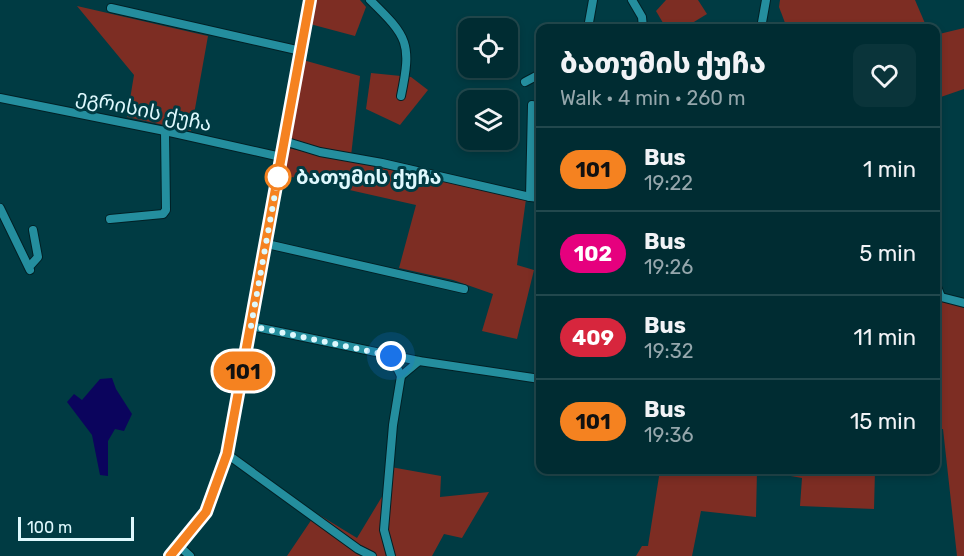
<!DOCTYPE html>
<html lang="en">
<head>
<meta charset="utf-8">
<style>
	:root { --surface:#002c32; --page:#0a343a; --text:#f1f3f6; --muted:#95a7ac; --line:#22484d }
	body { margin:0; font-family:Rubik,"Noto Sans Georgian",sans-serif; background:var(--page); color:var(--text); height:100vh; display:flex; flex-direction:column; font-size:22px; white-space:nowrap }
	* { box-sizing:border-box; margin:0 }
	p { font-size:20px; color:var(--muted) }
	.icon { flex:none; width:33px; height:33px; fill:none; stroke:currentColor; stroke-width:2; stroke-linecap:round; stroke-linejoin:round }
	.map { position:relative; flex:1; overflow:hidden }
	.details { position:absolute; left:536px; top:24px; width:404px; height:450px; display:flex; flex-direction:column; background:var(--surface); border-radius:12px; box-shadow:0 3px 9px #0003,0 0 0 2px var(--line) }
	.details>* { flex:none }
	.badge { padding:0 12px; border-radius:20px; font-size:21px; line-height:39px }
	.fabs { position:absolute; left:458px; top:18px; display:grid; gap:12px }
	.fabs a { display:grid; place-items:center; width:60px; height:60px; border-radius:12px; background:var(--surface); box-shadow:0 3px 9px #0003,0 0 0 2px var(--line); font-size:30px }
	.scale { position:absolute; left:18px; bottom:15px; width:116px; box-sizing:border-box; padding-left:6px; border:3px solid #def8fd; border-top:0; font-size:16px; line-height:21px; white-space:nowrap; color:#def8fd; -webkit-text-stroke:4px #003b43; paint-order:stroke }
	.you { position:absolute; width:30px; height:30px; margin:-15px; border:4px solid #fff; border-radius:50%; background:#1a73e8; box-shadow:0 0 0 9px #1a73e833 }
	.map>.badge { position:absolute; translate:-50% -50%; box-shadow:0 0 0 3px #fff }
	.round { display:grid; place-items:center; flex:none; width:63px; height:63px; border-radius:12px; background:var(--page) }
	.overview { display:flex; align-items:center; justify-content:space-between; height:102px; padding:0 24px }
	h1 { font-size:28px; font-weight:800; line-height:45px }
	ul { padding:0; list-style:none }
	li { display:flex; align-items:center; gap:18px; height:84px; padding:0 24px; border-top:2px solid var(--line) }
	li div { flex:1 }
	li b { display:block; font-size:22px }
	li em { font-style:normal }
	li .badge { min-width:66px; font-weight:700; text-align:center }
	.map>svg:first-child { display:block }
	.green { fill:#7d2d23 }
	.water { fill:#0b045d }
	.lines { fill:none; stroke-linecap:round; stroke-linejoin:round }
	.minor-casing { stroke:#012025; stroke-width:10 }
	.minor { stroke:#248e9e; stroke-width:8 }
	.line-casing { stroke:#fff; stroke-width:14 }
	.line { stroke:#f58220; stroke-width:9 }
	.walk { stroke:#def8fd; stroke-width:6; stroke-dasharray:0 10.8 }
	.stop-dot { fill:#fff; stroke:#f58220; stroke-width:3 }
	.labels { text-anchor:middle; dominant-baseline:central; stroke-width:6; stroke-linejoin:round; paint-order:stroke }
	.street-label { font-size:20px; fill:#def8fd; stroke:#003b43 }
	.stop-label { font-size:20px; font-weight:bold; fill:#def8fd; stroke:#003b43; text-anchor:start }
</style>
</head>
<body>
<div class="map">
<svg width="964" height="556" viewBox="0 0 964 556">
	<rect width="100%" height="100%" fill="#003b43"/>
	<!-- green -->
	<g class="green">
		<path d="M315,0h45l6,7 -11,29 -45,-12z"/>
		<path d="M666,0h32l9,14 -23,14h-18l-10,-17z"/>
		<path d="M780,0h135l12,28h-140l-8,-21z"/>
		<path d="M77,6l131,30 -17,95 -64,-14 7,-42z"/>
		<path d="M964,28v61l-29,10v-64z"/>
		<path d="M303,60l57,16 -9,80 -62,-17z"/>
		<path d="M371,73l40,4 17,13 -28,35 -34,-16z"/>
		<path d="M288,148l238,51 -9,66 17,5 -17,69 -35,-8 11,-37 -40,-14 -54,-12 17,-63 -133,-30z"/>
		<path d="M941,300l23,6v250h-7l-14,-127h-8v-126z"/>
		<path d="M385,466l56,10 -1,21 49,-5 -27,46 -18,-4 -12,22h-145l29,-43 41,25 26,-43z"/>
		<path d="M660,470h97l-1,47 -55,-6 -9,45h-56l6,-10h6z"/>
		<path d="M785,470h90l-1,39 -74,-3 2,-28 -17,-3z"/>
	</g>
	<!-- water -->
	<path class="water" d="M112,378l4,11 16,25 -8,17 -9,-2 -7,12v35l-8,-1 -8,-40 -25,-33 7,-8 8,6 18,-21z"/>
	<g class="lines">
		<defs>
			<g id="minor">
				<path d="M370,0c38,37 42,43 31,96"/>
				<path d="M632,0l10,17 1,11"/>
				<path d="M111,8l190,43"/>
				<path d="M588,28l5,-28"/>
				<path d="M761,28l5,-28"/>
				<path d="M525,82l15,-8"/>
				<path d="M0,98l165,33 116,26"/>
				<path d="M284,141l36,11 62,11 148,34 10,1"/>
				<path d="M530,197l2,-92"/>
				<path d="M0,208l30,62"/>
				<path d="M110,219l53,-5 3,-4 -1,-79"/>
				<path d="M267,244l197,45"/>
				<path d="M29,267l9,-10 -5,-27"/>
				<path d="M934,279l7,18"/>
				<path d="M934,300l7,-3 23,6"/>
				<path d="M251,326l168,35 121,18"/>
				<path d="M401,376l18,-15"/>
				<path d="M227,454l131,95 14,7"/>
				<path d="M179,546l11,10"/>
				<path d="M170,556l36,-44 21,-58 83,-454"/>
				<path d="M391,556l-7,-26 9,-105 8,-49 -10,-21"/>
			</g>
		</defs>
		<!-- minor casing -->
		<use href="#minor" class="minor-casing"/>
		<!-- minor -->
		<use href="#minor" class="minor"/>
	</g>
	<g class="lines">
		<defs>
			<path id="line" d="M170,556l36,-44 21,-58 83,-454"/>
		</defs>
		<!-- line casing -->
		<use href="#line" class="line-casing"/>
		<!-- line -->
		<use href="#line" class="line"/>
		<!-- walk -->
		<path class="walk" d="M278,177l-27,149 140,30"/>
	</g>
	<!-- markers -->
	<circle class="stop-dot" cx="278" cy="177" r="12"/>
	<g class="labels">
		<!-- street labels -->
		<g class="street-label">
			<text transform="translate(144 110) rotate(12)">ეგრისის ქუჩა</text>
		</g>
		<!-- stop labels -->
		<g class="stop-label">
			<text x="296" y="177">ბათუმის ქუჩა</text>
		</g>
	</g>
</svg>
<div class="fabs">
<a><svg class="icon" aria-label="locate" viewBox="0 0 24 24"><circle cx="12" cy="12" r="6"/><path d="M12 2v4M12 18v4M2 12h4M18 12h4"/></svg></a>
<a><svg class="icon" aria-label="layers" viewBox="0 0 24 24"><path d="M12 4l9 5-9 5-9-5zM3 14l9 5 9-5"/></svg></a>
</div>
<div class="scale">100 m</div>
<div class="you" style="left:391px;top:356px"></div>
<b class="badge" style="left:243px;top:371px;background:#f58220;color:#111">101</b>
<section class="details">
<div class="overview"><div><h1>ბათუმის ქუჩა</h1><p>Walk · 4 min · 260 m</p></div><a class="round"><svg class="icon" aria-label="heart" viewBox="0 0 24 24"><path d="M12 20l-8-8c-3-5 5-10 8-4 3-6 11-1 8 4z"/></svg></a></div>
<ul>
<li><span class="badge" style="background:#f58220;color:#111">101</span><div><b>Bus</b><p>19:22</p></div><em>1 min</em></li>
<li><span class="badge" style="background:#e6007e;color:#fff">102</span><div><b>Bus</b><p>19:26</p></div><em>5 min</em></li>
<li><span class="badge" style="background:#d7263d;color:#fff">409</span><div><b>Bus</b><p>19:32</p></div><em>11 min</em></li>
<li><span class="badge" style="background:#f58220;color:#111">101</span><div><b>Bus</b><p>19:36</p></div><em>15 min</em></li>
</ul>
</section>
</div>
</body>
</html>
